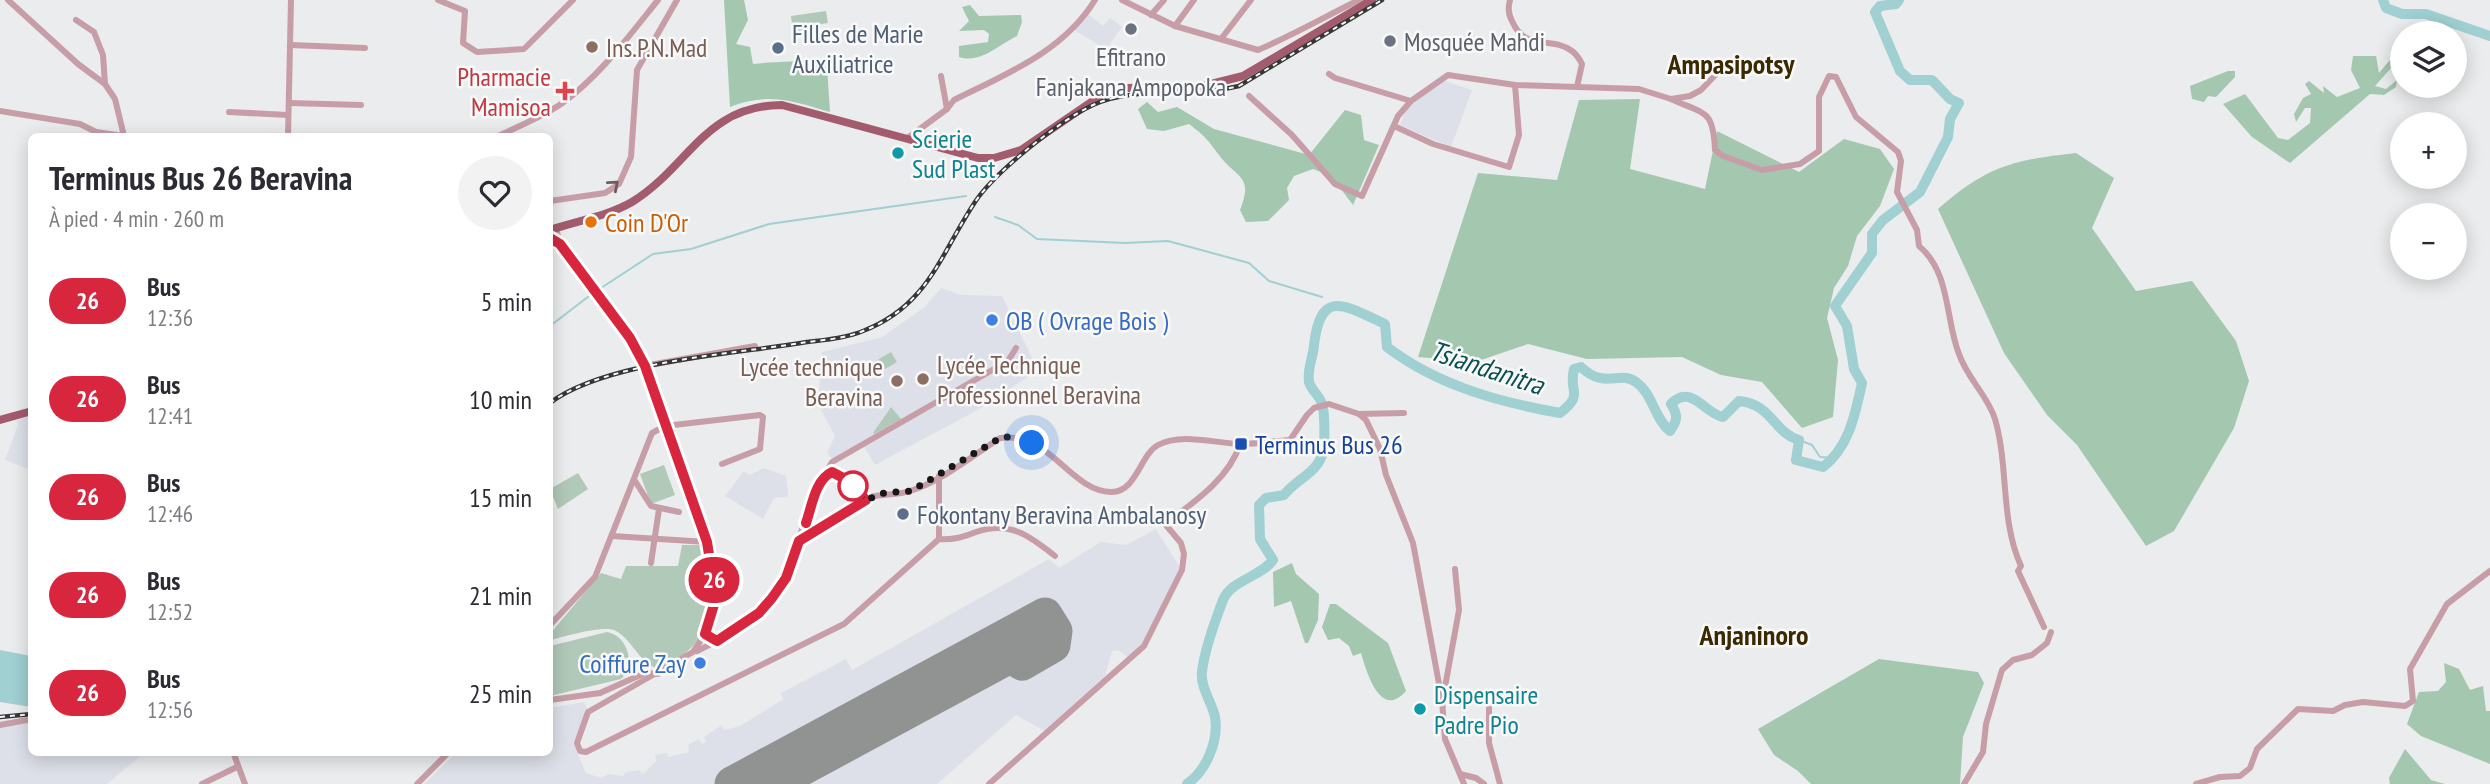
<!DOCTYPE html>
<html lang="fr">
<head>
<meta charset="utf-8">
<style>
	:root { --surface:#fff; --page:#f2f2f3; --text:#2b2b33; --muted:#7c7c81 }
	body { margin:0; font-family:"PT Sans Narrow",sans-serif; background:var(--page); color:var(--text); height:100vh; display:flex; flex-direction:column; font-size:26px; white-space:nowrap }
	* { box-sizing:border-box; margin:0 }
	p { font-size:23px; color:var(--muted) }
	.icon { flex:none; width:38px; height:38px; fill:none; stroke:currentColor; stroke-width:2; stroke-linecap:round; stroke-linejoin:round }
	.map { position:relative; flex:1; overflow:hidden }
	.details { position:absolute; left:28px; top:133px; width:525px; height:623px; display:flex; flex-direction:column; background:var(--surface); border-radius:10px; box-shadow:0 4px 18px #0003 }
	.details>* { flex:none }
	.badge { padding:0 14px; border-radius:23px; font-size:24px; line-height:46px }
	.controls { position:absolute; left:2390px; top:21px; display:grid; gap:14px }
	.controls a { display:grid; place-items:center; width:77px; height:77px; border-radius:50%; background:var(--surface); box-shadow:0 4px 18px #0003; font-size:35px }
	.you { position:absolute; width:35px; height:35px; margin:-18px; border:5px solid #fff; border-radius:50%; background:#1a73e8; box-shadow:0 0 0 10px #1a73e833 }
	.map>.badge { position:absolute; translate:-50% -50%; box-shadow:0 0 0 4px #fff }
	.round { display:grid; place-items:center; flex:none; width:74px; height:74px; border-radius:37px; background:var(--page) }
	.head { display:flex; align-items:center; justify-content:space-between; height:119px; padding:0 21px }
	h1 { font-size:33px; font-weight:700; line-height:52px }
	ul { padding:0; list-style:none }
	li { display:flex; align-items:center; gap:21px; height:98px; padding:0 21px }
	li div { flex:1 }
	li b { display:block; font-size:26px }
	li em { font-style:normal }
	li .badge { min-width:77px; font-weight:700; text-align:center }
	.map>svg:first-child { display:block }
	.built { fill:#dee0e9 }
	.green { fill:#b1c9b9 }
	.forest { fill:#a4c7b0 }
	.water { fill:#a0d0d2 }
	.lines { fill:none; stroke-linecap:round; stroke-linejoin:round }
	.stream { stroke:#a0d0d2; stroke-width:2 }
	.river { stroke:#a0d0d2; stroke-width:10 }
	.runway { stroke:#919292; stroke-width:35 }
	.minor { stroke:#c79ea7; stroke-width:6 }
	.major { stroke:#a25c6d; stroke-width:8 }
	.rail-casing { stroke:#373737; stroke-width:4.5 }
	.rail { stroke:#f9f9fa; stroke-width:2; stroke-dasharray:5; stroke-linecap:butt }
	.oneway { stroke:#6f5a5f }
	.line-casing { stroke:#fff; stroke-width:16 }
	.line { stroke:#d7263d; stroke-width:10 }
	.walk { stroke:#171717; stroke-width:7; stroke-dasharray:0 12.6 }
	.worship-dot { fill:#6b7280; stroke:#f9f9fa; stroke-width:2.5 }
	.education-dot { fill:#8d6e63; stroke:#f9f9fa; stroke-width:2.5 }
	.service-dot { fill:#5c6f8a; stroke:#f9f9fa; stroke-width:2.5 }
	.health-dot { fill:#e0444e; stroke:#f9f9fa; stroke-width:2.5 }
	.culture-dot { fill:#0f9aa8; stroke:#f9f9fa; stroke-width:2.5 }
	.food-dot { fill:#e8710a; stroke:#f9f9fa; stroke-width:2.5 }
	.shop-dot { fill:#3f7fe0; stroke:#f9f9fa; stroke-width:2.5 }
	.transit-dot { fill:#1a4fb4; stroke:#f9f9fa; stroke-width:2.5 }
	.stop-dot { fill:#fff; stroke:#d7263d; stroke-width:3.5 }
	.labels { text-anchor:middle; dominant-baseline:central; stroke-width:5; stroke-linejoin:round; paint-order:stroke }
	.service-label { font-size:26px; fill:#4e5e75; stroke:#f9f9fa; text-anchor:start }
	.worship-label { font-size:26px; fill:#5b616d; stroke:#f9f9fa; text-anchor:start }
	.education-label { font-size:26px; fill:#785e54; stroke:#f9f9fa; text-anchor:start }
	.health-label { font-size:26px; fill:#be3a42; stroke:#f9f9fa; text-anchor:end }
	.culture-label { font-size:26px; fill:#0d838f; stroke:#f9f9fa; text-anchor:start }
	.food-label { font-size:26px; fill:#c56008; stroke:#f9f9fa; text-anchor:start }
	.shop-label { font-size:26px; fill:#366cbe; stroke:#f9f9fa; text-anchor:start }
	.transit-label { font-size:26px; fill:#164399; stroke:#f9f9fa; text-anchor:start }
	.neighbourhood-label { font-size:28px; font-weight:bold; fill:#3b2a01; stroke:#f9f9fa }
	.water-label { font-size:28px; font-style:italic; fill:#0a5153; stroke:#f9f9fa }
</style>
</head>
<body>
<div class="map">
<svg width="2490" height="784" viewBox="0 0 2490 784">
	<rect width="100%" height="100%" fill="#ebeced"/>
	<!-- built -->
	<g class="built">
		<path d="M1088,14l15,12 7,-8 12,9 -16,22 -32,-19z"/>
		<path d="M1442,80l30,10 -21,57 -51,-22 6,-15z"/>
		<path d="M941,288l21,7 40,1 36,74 -57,38 -106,57 -11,-18 -28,17 -9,-11 8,-17 -17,-32 4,-52 60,-15 43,-30z"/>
		<path d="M31,415v55l-26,-10 13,-35 -1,-4z"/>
		<path d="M764,468l22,8 2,17 -1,4 -13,1 -11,21 -38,-23 19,-25 6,4z"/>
		<path d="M1156,529l25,40 -38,76 -13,14 -12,-9 -6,1 -10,35 -57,45 -29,-16 -79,69h-513l32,-31 94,-1v-44l34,-6 4,8 -13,37 11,26 15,5 8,-4 14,2 3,-4 13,-2 4,4 13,-13 -1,-6 12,-2 1,4 21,-5 -1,-7 11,-6 3,5 4,-2 -2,-5 18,-12 2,5 16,-4 26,-16 17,-11 -2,-6 65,-34 6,11 197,-111 10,9 42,-26 25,3z"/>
		<path d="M31,718l1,34 112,1 -37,31h-107v-63z"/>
	</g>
	<!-- green -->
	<g class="green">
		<path d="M826,11l2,12 -25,4v3l-10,2 -2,-16z"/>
		<path d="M891,352l6,10 -17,10 -6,-10z"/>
		<path d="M891,407l10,12 -27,15 -1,-1z"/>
		<path d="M664,465l11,30 -24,9 -11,-30z"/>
		<path d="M578,473l10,16 -30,20 -8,-20z"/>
		<path d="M682,545h20c18,58 14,93 -40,125 -22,-4 -28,-29 -46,-39 -11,-7 -53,6 -66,9v-6l51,-61 20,6 5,-13h52z"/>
		<path d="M607,632c21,4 29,33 14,47l-71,17v-50z"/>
	</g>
	<!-- forest -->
	<g class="forest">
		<path d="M724,0h20l4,20 -12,24 14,3 3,17c23,-3 43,-1 67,-6l7,9 3,45c-38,-11 -62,-20 -100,-5z"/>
		<path d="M970,5l9,11 42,-1 1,7 -5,14c-19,9 -36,28 -58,21v-11l29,-4 1,-8 -5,-4 -25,1 10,-10 -7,-14z"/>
		<path d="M2353,56h23l3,17 11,-13 1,8 -16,18 11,3 11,-9 -1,7 -12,8 -14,-1 -80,69 -38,-26 -29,-33 22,-10 33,44 10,2 22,-17 1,-15h-6l-9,14 -2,-8 9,-16 8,-4 -6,-10 4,-3 15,12 -1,-7 14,11 23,-9 -9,-18z"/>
		<path d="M2228,71h7v6l-19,20 -8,-1 -4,6 -12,-3 -2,-13z"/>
		<path d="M1640,99l-10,70 75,20 12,-58 82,41 45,-33 36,10 14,20 -14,37 -23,30 -9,30 -14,22 -7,30 11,42 -5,57 -31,11 -40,-46 -41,-7 -39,-18 -95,2 -59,-15 -53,18 -57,-5 60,-184 79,7 22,-80z"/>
		<path d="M1147,102l11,10 19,-5 37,22 95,26 36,-45 16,5 3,25 15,5 -26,60 -22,-29 -18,-7 -19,7 -7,12 2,12 -21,21 -22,1 -6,-12c14,-35 -3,-31 -21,-55 -12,-16 -13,-18 -30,-31l-25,7 -17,-2 -9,-20z"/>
		<path d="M2076,153l38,25 -22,50 44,63 56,-10 44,60 13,40 -15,47 -60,103 -28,15 -69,-101 -30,-30 -43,-62 -66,-144c49,-43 75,-49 138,-56z"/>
		<path d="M1292,563l4,11 23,20 -1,26 -10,23h-3l-14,-42 -17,6 -1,-35z"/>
		<path d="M1330,604h6l52,39 18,48c-26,30 -40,-21 -45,-38l-8,3 -4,-10 -10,-8 -11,2 -6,-13z"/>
		<path d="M1879,659l99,13 6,11 -21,54 -3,47h-149l-13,-13 -24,-16 -16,-26z"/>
		<path d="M2444,663l15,6 11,21 13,-4 3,25h4v53l-69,-28 -14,-12 12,-32 19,-1 8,-9z"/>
		<path d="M2405,749l26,31 14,4h-55l-1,-6z"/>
	</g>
	<!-- water -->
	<path class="water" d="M0,650l31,6v51l-31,-5z"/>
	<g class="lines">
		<!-- stream -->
		<g class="stream">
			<path d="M995,217l23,8 19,14 88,4 43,-2 81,22 20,18 53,16"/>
			<path d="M598,290l55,-36 38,-5 78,-25 197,-28"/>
			<path d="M550,326l43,-33"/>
			<path d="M1799,440l13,5 8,12 14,1"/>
		</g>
		<!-- river -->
		<g class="river">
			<path d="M2383,0l3,8 16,6h24l64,22"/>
			<path d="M1187,784c19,-13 32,-43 28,-67 -3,-15 -15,-30 -13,-45 2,-20 13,-51 21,-72 8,-20 38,-23 50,-40l-13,-21 -1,-34 7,-7 18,-3c12,-16 34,-22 39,-43 2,-8 2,-40 -1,-48 -2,-8 -11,-14 -13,-22 -2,-13 4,-24 5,-37 7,-58 31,-39 71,-21l2,23c50,38 111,55 173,66 25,-19 8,-21 14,-44l7,-2c24,23 39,3 55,15 17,12 18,36 34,49 8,-11 8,-16 1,-27 20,-21 34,10 52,13l16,-16c33,3 34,31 60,39l-3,20 27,7c26,-20 32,-52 39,-84l-8,-14 -7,-43 -12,-20 37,-53v-19l11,-14 37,-28 28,-55 2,-18 9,-16 -9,-4 -18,-19h-22l-10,-9 -25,-59 5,-6 16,-2 3,-4"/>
		</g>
		<!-- runway -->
		<path class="runway" d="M732,784l313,-169 10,16 -2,14 -31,18 -12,-7 -237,128"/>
		<!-- minor -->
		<g class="minor">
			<path d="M8,0l70,64 27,20"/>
			<path d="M438,0l27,11 -2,32 14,9 47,-3 49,-49"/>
			<path d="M1122,0l53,26 83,24c35,-15 68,-34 101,-50l6,5"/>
			<path d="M1510,0c-2,7 -2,14 2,21 14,32 39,14 60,30 4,3 8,9 10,13l-5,23"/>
			<path d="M1151,15l13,-15"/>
			<path d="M76,20l18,12 9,23 2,29 10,15 9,37"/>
			<path d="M1175,26l19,-26"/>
			<path d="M1221,39l30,-39"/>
			<path d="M291,45l74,3"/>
			<path d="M1329,74l6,4 76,23"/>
			<path d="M941,76l6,33"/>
			<path d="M1249,96l43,39 43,49 27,12 36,-80 13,-15 37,-26 67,10 124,4 32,10 19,-3 11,-6 25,-26"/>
			<path d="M1671,99c35,16 42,10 44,51l8,6 39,14 38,-6 19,-13v-54l10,-21 7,1 20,40 42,35 3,9 -4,31 20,38 2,16c32,27 26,73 40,108 8,24 29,42 36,65 14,48 5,101 26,147l-3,5 26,56"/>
			<path d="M289,103l72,2"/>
			<path d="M0,111l80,13 16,8 28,4"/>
			<path d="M229,112l59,3"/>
			<path d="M1394,126l39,18 76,23 10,-32 -4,-50"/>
			<path d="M288,136l3,-136"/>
			<path d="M498,136c21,-10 44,-19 63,-32 38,-27 68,-68 97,-104"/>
			<path d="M909,137l38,-28 7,-9c52,-26 109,-48 141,-100"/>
			<path d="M550,201l55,-8 14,-9 12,-27 6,-87 40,-70"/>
			<path d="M556,228l4,16 80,111 67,187 9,56 -11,36 -12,18 -105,60 -11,31 3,8 6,1 258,-128 95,-85v-63"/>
			<path d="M550,238l10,6"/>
			<path d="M644,366l111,-20"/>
			<path d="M1359,414l45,-1"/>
			<path d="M824,476l8,-14 176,-101 8,-13"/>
			<path d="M635,481l16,25 28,6"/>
			<path d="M612,536l95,6"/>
			<path d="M939,539c15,1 24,-2 37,-7 33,-12 54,4 79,24"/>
			<path d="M799,541l55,-33c18,-19 35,-10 56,-17 30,-9 64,-36 90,-53 50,-7 70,53 111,54 25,1 29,-37 47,-47 24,-13 59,-1 84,-1 16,0 32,-3 48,-4l17,-25 7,-7 15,-4 30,10 7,6 14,29 6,26 27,68 29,157 3,39 19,45"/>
			<path d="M651,563l8,-54"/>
			<path d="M550,625l45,-48 57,-144 13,-7 95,-11 3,2 -3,32 -38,15"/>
			<path d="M705,634l12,7c13,-11 31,-17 44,-30 39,-42 36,-89 63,-135l8,-4 15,8 19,20"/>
			<path d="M697,651l20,-10"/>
			<path d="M1443,698l16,-88 -4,-41"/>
			<path d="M550,700l50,-7 45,-20 13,1"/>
			<path d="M1489,707v36l11,41"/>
			<path d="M0,725l32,-6"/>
			<path d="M233,752l12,32"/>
			<path d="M1460,774l16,4 8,6"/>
			<path d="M202,784l35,-17"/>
			<path d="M417,784l32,-32"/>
			<path d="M989,784l155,-138 38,-76 2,-16 -3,-11 -16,-19c28,-21 64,-45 75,-80"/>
			<path d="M1964,784l19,-32 3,-28 16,-54 11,-10 19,-5 15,-12 4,-11"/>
			<path d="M2196,784l24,-7 20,-1 10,-8 7,-19 41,-40 35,2 12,-6 18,-3 42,4 8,-5 -3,-32 37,-65 43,-33"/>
		</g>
		<!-- major -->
		<g class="major">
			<path d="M550,230c26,-9 58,-14 82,-28 57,-35 73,-97 150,-97l196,53h16l27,-8 82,-56 23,-6 73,-1 44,-11 129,-76"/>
			<path d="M0,420l32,-9"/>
		</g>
		<defs>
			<g id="rail">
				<path d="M550,403c54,-41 182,-49 251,-60 20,-3 43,-4 62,-12 65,-25 77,-76 112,-129 20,-30 85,-82 118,-97 45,-20 98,-7 146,-19l143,-86"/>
				<path d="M0,717l32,-3"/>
			</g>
		</defs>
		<!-- rail casing -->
		<use href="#rail" class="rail-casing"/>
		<!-- rail -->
		<use href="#rail" class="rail"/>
	</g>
	<!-- one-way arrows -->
	<defs><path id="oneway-chevron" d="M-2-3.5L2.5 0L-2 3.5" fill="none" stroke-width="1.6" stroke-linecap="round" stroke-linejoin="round" transform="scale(1.75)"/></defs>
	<use class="oneway" href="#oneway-chevron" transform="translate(614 185) rotate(-41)"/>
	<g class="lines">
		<defs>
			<path id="line" d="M550,238l10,6 70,94 15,28 62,176 9,56 -11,36 12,7 42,-28 13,-15 14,-20 13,-37 67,-41 -19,-20 -15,-8c-17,8 -20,34 -26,51"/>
		</defs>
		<!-- line casing -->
		<use href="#line" class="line-casing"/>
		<!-- line -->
		<use href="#line" class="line"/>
		<!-- walk -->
		<path class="walk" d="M853,486l13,14 18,-7 27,-2 89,-53 15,-2 17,7"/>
	</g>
	<!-- markers -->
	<g class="worship-dot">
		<circle cx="1131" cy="29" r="7"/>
		<circle cx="1390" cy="41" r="7"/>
	</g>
	<g class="education-dot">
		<circle cx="592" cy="47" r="7"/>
		<circle cx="923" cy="379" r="7"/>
		<circle cx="897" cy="381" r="7"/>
	</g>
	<g class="service-dot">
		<circle cx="778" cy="48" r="7"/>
		<circle cx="903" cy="514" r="7"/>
	</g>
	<path class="health-dot" d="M561.5 80.5h7v7h7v7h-7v7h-7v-7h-7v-7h7z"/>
	<g class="culture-dot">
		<circle cx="898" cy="153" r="7"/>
		<circle cx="1420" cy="709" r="7"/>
	</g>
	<circle class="food-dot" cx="591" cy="222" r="7"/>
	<g class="shop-dot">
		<circle cx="992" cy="320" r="7"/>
		<circle cx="700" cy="663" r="7"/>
	</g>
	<rect class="transit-dot" x="1234" y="437" width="14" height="14" rx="3.5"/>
	<circle class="stop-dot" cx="853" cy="486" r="14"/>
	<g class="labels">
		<!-- service labels -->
		<g class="service-label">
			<text x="792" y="33">Filles de Marie<tspan x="792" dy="30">Auxiliatrice</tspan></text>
			<text x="917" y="514">Fokontany Beravina Ambalanosy</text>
		</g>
		<!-- worship labels -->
		<g class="worship-label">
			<text x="1404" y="41">Mosquée Mahdi</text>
			<text x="1131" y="56" text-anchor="middle">Efitrano<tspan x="1131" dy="30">Fanjakana Ampopoka</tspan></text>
		</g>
		<!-- education labels -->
		<g class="education-label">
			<text x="606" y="47">Ins.P.N.Mad</text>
			<text x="937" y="364">Lycée Technique<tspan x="937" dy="30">Professionnel Beravina</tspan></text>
			<text x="883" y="366" text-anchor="end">Lycée technique<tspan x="883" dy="30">Beravina</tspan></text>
		</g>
		<!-- health labels -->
		<g class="health-label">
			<text x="551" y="76">Pharmacie<tspan x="551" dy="30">Mamisoa</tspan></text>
		</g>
		<!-- culture labels -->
		<g class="culture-label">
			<text x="912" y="138">Scierie<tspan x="912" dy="30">Sud Plast</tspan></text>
			<text x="1434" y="694">Dispensaire<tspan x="1434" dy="30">Padre Pio</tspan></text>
		</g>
		<!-- food labels -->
		<g class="food-label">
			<text x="605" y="222">Coin D'Or</text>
		</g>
		<!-- shop labels -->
		<g class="shop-label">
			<text x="1006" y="320">OB ( Ovrage Bois )</text>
			<text x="686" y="663" text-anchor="end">Coiffure Zay</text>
		</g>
		<!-- transit labels -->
		<g class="transit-label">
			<text x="1255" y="444">Terminus Bus 26</text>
		</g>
		<!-- neighbourhood labels -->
		<g class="neighbourhood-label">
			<text x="1731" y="63">Ampasipotsy</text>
			<text x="1754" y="634">Anjaninoro</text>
		</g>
		<!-- water labels -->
		<g class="water-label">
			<text transform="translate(1487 367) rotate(18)">Tsiandanitra</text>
		</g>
	</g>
</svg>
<div class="controls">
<a><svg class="icon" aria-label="layers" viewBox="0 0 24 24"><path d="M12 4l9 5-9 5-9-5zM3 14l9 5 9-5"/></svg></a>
<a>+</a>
<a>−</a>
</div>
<div class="you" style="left:1032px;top:443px"></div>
<b class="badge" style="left:714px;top:580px;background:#d7263d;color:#fff">26</b>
<section class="details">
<div class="head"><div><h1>Terminus Bus 26 Beravina</h1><p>À pied · 4 min · 260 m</p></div><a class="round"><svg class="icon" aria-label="heart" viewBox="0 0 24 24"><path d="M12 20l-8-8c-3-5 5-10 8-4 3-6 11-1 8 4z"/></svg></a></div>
<ul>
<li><span class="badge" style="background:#d7263d;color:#fff">26</span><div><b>Bus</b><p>12:36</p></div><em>5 min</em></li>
<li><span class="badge" style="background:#d7263d;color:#fff">26</span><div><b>Bus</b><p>12:41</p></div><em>10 min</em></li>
<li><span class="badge" style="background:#d7263d;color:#fff">26</span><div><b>Bus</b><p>12:46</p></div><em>15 min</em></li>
<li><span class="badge" style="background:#d7263d;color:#fff">26</span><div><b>Bus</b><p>12:52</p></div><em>21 min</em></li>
<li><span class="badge" style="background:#d7263d;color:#fff">26</span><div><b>Bus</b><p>12:56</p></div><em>25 min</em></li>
</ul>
</section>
</div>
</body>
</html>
